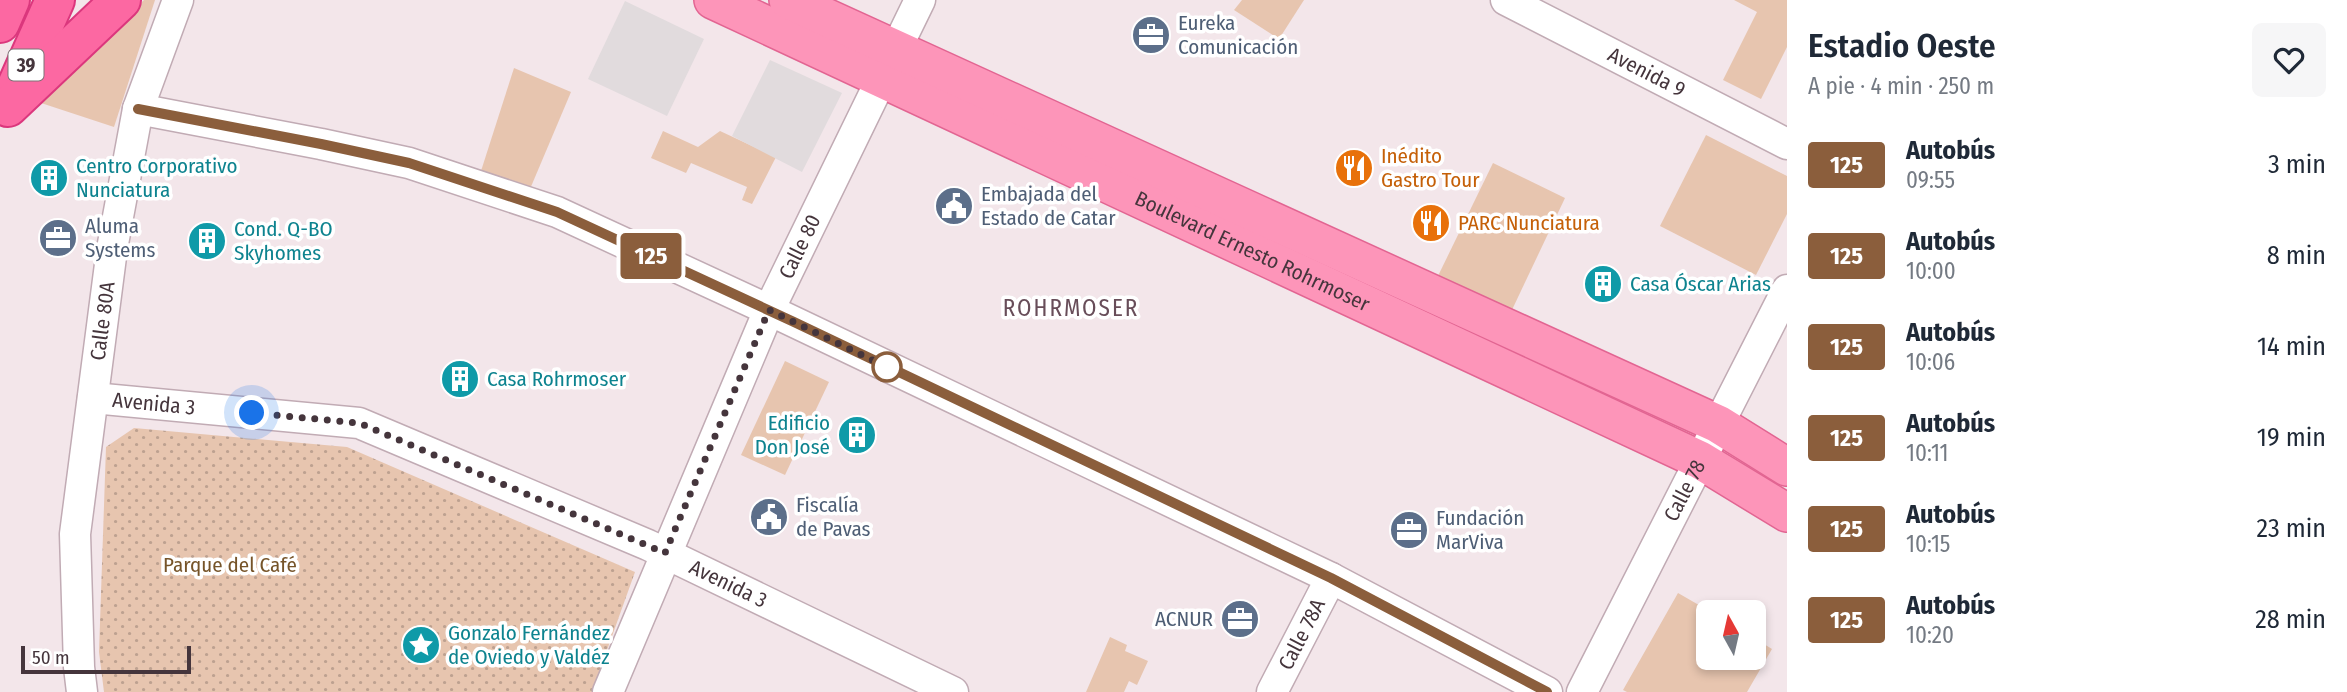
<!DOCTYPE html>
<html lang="es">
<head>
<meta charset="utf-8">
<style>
	:root { --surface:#fff; --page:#f6f6f7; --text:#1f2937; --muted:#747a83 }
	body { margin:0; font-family:"Fira Sans Condensed",sans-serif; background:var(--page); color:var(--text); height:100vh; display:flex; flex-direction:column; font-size:26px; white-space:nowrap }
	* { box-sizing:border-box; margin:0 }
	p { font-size:23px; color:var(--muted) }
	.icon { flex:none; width:38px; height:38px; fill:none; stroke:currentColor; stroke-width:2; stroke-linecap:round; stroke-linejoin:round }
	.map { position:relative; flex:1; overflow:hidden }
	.details { display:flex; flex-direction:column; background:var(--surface); width:560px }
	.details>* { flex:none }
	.badge { padding:0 14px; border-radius:5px; font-size:24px; line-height:46px }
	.needle { width:46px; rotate:352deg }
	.tools { position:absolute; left:1696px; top:600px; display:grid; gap:14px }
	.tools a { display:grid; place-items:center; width:70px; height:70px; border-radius:10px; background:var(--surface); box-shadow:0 4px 10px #0003; font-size:35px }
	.scale { position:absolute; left:21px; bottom:18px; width:170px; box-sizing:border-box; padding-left:7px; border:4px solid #45353c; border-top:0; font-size:19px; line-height:24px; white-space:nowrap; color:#45353c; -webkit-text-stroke:5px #fff; paint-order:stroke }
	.you { position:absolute; width:35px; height:35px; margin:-18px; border:5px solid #fff; border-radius:50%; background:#1a73e8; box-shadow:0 0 0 10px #1a73e833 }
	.map>.badge { position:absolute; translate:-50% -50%; box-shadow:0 0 0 4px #fff }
	.round { display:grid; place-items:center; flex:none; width:74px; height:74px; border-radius:10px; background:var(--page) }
	.headline { display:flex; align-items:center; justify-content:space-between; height:119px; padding:0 21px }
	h1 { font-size:33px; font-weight:600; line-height:52px }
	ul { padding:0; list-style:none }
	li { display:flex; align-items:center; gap:21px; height:91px; padding:0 21px }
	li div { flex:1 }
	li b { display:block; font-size:26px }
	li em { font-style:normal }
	li .badge { min-width:77px; font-weight:700; text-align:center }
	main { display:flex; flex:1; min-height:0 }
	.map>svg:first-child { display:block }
	.green { fill:#e7c5af }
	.park { fill:url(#park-dots) }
	.parking { fill:#e1dbdd }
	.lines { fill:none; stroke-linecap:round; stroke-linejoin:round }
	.minor-casing { stroke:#c1abb4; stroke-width:33 }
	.major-casing { stroke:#e26592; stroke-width:40 }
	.highway-casing { stroke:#db377d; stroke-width:42 }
	.minor { stroke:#fff; stroke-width:30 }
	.major { stroke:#fd95b9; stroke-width:37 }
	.highway { stroke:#fc68a2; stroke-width:38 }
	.line-casing { stroke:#fff; stroke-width:16 }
	.line { stroke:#8b5e3c; stroke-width:10 }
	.walk { stroke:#45353c; stroke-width:7; stroke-dasharray:0 12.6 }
	.stop-dot { fill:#fff; stroke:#8b5e3c; stroke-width:3.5 }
	.labels { text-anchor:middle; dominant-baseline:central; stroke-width:7; stroke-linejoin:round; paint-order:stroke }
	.shield { fill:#fff; stroke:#7d7276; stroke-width:2 }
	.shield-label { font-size:19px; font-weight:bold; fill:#45353c }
	.service-label { font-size:21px; fill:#4e5e75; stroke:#fff; text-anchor:start }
	.street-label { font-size:21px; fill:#45353c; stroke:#fff }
	.food-label { font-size:21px; fill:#c56008; stroke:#fff; text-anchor:start }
	.culture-label { font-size:21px; fill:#0d838f; stroke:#fff; text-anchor:start }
	.park-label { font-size:21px; fill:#765429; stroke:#fff }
	.neighbourhood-label { font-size:23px; letter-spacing:2px; fill:#684d59; stroke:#fff }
</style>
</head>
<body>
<main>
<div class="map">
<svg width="1787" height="692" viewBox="0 0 1787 692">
	<defs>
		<pattern id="park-dots" width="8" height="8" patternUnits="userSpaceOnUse" patternTransform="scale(1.75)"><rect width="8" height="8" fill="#e7c5af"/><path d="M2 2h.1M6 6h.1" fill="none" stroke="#bda190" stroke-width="1.8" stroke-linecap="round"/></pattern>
	</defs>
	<rect width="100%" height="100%" fill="#f3e6ea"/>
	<!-- green -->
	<g class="green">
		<path d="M144,0h11l-41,127 -76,-25z"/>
		<path d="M1242,0h62l-25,39 -45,-29z"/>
		<path d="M1734,0h53v47l-26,52 -38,-19 34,-68z"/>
		<path d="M514,68l57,24 -41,97 -49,-18z"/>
		<path d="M663,131l35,16 22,-16 56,26 -24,47 -10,-4 5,-13 -56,-24 -5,10 -35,-15z"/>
		<path d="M1706,135l81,41v38l-31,61 -96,-49z"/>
		<path d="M1493,163l72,35 -54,114 -74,-34z"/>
		<path d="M785,361l44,21 -44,93 -44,-20z"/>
		<path d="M1678,593l33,19h-3v46h46v-20l18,11 -25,43h-120l-4,-2z"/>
		<path d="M1110,637l17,8 -2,6 23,10 -11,24 -8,-4 -5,11h-38z"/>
	</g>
	<!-- park -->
	<path class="park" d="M134,428l213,19 288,125 -43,120h-488l-5,-40 7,-205z"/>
	<!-- parking -->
	<g class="parking">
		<path d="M625,1l79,38 -37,77 -79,-37z"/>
		<path d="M770,60l72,33 -40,79 -70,-36z"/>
	</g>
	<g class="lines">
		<defs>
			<g id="minor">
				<path id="s1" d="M1506,0l281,144"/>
				<path d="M138,109l183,35 88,19 148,49 212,98 562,268 216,114"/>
				<path id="s2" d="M93,398l266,25 289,122 305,147"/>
				<path id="s3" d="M82,692l-3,-25 -4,-133 37,-285 26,-140 40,-109"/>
				<path id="s4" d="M608,692l161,-382 151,-310"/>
				<path id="s5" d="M1272,692l59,-114"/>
				<path id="s6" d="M1582,692l205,-402"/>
			</g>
			<g id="major">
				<path id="s7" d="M713,0l987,460 87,53"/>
				<path d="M788,0l930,424 69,43"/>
			</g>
			<g id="highway">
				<path d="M0,23l10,-23"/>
				<path d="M15,90l40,-90"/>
				<path d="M8,107l113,-107"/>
			</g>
		</defs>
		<!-- minor casing -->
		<use href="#minor" class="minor-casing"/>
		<!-- major casing -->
		<use href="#major" class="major-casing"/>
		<!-- highway casing -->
		<use href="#highway" class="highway-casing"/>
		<!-- minor -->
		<use href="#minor" class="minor"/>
		<!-- major -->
		<use href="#major" class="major"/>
		<!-- highway -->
		<use href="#highway" class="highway"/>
	</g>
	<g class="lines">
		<defs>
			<path id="line" d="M138,109l183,35 88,19 148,49 237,110 537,256 216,114"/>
		</defs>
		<!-- line casing -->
		<use href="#line" class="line-casing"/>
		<!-- line -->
		<use href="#line" class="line"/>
		<!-- walk -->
		<path class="walk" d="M252,413l107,10 306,130 104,-243 122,59 -4,-2"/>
	</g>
	<!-- icons -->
	<defs>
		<symbol id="office-disc" viewBox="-11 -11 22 22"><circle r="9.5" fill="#5c6f8a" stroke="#fff"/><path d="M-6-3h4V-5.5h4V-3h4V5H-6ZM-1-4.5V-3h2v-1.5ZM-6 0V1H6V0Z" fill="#fff"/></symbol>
		<symbol id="restaurant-disc" viewBox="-11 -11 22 22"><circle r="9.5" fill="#e8710a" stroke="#fff"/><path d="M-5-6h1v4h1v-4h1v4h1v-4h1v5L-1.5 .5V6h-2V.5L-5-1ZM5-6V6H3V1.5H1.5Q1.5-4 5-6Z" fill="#fff"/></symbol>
		<symbol id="building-disc" viewBox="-11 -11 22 22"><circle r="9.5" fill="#0f9aa8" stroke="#fff"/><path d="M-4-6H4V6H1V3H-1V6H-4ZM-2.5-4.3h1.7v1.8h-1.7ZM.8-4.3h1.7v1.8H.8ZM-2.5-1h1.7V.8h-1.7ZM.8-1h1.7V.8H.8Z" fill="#fff"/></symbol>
		<symbol id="civic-disc" viewBox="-11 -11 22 22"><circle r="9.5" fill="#5c6f8a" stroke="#fff"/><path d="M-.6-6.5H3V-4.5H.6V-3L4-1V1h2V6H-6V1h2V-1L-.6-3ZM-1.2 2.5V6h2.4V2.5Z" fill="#fff"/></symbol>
		<symbol id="sight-disc" viewBox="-11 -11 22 22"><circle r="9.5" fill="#0f9aa8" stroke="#fff"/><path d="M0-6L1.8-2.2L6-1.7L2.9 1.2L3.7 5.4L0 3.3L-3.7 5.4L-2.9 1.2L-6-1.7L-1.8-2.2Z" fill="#fff"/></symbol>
	</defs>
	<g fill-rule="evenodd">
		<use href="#office-disc" x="1129" y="13" width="44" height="44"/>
		<use href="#restaurant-disc" x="1332" y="146" width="44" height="44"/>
		<use href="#building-disc" x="27" y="156" width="44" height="44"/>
		<use href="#civic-disc" x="932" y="184" width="44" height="44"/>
		<use href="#restaurant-disc" x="1409" y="201" width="44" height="44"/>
		<use href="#office-disc" x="36" y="216" width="44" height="44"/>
		<use href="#building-disc" x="185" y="219" width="44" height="44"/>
		<use href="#building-disc" x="1581" y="262" width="44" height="44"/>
		<use href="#building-disc" x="438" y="357" width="44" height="44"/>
		<use href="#building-disc" x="835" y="413" width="44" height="44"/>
		<use href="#civic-disc" x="747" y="495" width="44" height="44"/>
		<use href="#office-disc" x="1387" y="508" width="44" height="44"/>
		<use href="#office-disc" x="1218" y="597" width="44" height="44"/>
		<use href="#sight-disc" x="399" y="623" width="44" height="44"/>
	</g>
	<!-- markers -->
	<circle class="stop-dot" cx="887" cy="367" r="14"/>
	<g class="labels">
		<!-- shield labels -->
		<rect class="shield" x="8.5" y="49.5" width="35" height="31" rx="5"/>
		<g class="shield-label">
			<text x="26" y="65">39</text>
		</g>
		<!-- service labels -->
		<g class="service-label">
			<text x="1178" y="23">Eureka<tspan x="1178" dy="24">Comunicación</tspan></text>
			<text x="981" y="194">Embajada del<tspan x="981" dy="24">Estado de Catar</tspan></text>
			<text x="85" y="226">Aluma<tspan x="85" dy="24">Systems</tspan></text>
			<text x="796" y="505">Fiscalía<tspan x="796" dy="24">de Pavas</tspan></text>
			<text x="1436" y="518">Fundación<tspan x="1436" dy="24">MarViva</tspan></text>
			<text x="1213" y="619" text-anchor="end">ACNUR</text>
		</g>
		<!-- street labels -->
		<g class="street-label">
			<text stroke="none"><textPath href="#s1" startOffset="158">Avenida 9</textPath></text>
			<text stroke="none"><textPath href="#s4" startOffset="485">Calle 80</textPath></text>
			<text stroke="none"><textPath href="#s7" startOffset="595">Boulevard Ernesto Rohrmoser</textPath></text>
			<text stroke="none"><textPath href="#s3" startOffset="373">Calle 80A</textPath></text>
			<text stroke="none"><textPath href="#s2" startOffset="61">Avenida 3</textPath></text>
			<text stroke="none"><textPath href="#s6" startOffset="226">Calle 78</textPath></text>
			<text stroke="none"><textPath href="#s2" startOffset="670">Avenida 3</textPath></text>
			<text stroke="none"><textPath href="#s5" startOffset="65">Calle 78A</textPath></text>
		</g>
		<!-- food labels -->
		<g class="food-label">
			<text x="1381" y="156">Inédito<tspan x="1381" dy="24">Gastro Tour</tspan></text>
			<text x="1458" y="223">PARC Nunciatura</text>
		</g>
		<!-- culture labels -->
		<g class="culture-label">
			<text x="76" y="166">Centro Corporativo<tspan x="76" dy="24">Nunciatura</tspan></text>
			<text x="234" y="229">Cond. Q-BO<tspan x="234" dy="24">Skyhomes</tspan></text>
			<text x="1630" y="284">Casa Óscar Arias</text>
			<text x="487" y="379">Casa Rohrmoser</text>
			<text x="830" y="423" text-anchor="end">Edificio<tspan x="830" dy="24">Don José</tspan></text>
			<text x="448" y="633">Gonzalo Fernández<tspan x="448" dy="24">de Oviedo y Valdéz</tspan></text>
		</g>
		<!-- park labels -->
		<g class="park-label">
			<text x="230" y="565">Parque del Café</text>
		</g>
		<!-- neighbourhood labels -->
		<g class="neighbourhood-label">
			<text x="1071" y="308">ROHRMOSER</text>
		</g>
	</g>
</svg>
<div class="tools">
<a><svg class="needle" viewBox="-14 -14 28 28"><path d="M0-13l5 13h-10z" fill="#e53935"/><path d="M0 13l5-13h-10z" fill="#747a83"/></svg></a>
</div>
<div class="scale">50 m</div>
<div class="you" style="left:252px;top:413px"></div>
<b class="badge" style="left:651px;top:256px;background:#8b5e3c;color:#fff">125</b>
</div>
<section class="details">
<div class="headline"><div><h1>Estadio Oeste</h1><p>A pie · 4 min · 250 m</p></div><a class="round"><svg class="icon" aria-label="heart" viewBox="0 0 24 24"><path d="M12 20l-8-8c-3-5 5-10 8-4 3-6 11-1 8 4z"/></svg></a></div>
<ul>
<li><span class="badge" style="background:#8b5e3c;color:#fff">125</span><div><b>Autobús</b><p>09:55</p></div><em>3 min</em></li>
<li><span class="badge" style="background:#8b5e3c;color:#fff">125</span><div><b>Autobús</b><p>10:00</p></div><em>8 min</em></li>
<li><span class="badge" style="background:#8b5e3c;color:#fff">125</span><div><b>Autobús</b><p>10:06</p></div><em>14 min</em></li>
<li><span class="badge" style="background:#8b5e3c;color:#fff">125</span><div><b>Autobús</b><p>10:11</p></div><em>19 min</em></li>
<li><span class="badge" style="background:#8b5e3c;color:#fff">125</span><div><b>Autobús</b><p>10:15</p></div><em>23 min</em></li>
<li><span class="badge" style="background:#8b5e3c;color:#fff">125</span><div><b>Autobús</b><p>10:20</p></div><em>28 min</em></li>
</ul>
</section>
</main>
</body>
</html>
